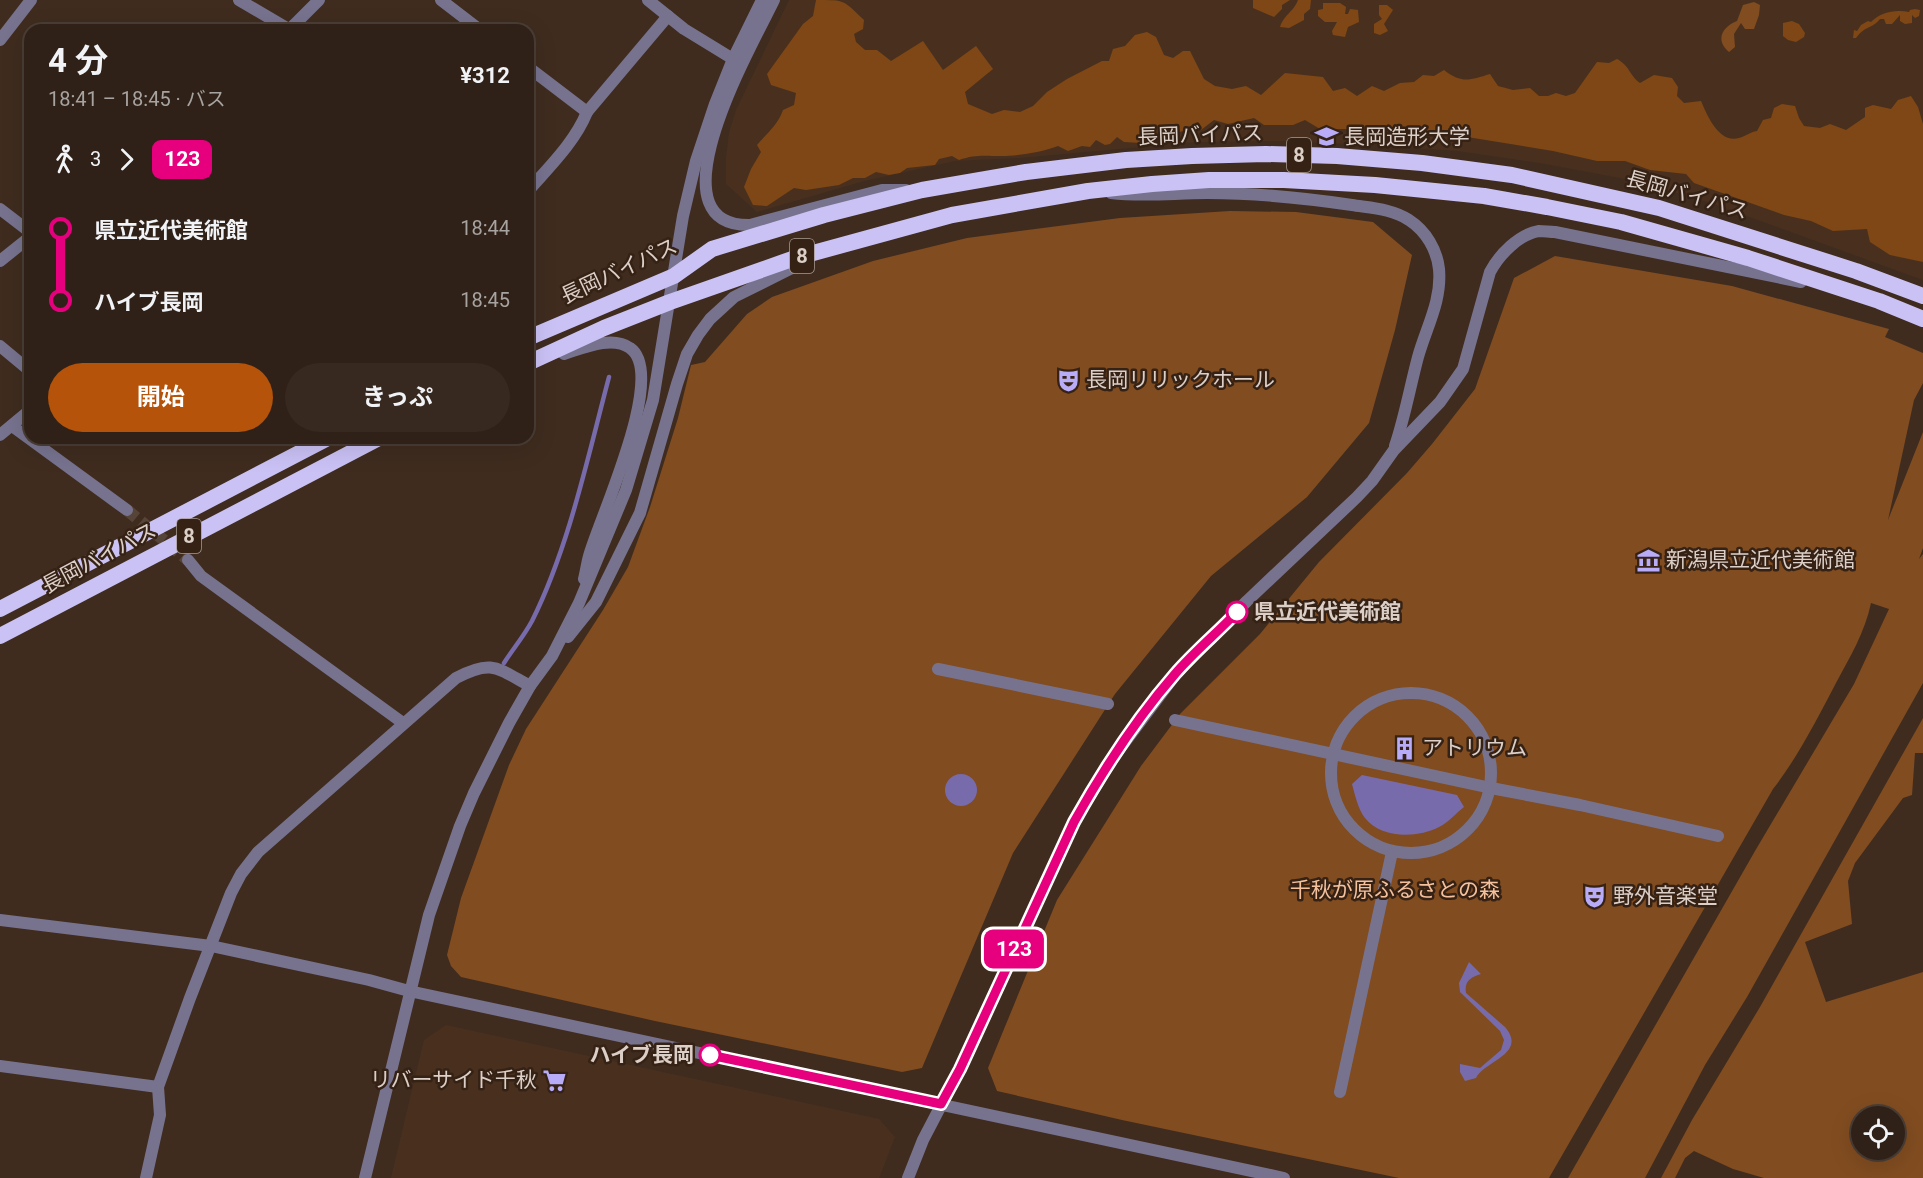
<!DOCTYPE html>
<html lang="ja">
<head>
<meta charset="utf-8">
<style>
	:root { --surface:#2f2117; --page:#372920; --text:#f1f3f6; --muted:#a7a3a1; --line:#4a3e36; --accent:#b45309 }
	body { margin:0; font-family:Roboto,"Noto Sans JP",sans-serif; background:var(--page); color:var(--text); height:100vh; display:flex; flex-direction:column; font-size:22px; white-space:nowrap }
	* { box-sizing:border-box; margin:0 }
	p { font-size:20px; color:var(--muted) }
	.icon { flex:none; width:33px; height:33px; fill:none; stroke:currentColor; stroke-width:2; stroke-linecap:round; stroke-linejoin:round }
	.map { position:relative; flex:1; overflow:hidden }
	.drawer { position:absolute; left:24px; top:24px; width:510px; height:420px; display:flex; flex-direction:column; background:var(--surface); border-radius:18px; box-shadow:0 6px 24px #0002,0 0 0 2px var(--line) }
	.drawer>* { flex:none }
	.badge { padding:0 12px; border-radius:9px; font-size:21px; line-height:39px }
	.fabs { position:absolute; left:1851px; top:1106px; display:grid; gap:12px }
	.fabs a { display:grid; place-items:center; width:54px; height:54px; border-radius:50%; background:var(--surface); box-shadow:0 6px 24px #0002,0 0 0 2px var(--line); font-size:30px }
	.map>.badge { position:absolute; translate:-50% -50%; box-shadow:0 0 0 3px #fff }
	.legs { display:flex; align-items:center; gap:9px; height:66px; padding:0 24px; font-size:20px }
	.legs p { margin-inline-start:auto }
	.summary { display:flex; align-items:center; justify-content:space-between; height:102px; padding:0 24px }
	h1 { font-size:33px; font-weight:700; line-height:45px }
	.button { display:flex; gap:12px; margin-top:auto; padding:12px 24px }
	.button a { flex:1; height:69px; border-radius:36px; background:var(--accent); color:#fff; font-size:24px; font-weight:700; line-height:69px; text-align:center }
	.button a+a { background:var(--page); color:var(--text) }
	ul { padding:0 24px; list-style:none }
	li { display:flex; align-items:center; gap:21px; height:72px; font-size:22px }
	li i { display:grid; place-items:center; width:9px; height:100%; margin:0 8px; background:currentColor }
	li i::after { content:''; width:15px; height:15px; margin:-8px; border:4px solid; border-radius:50%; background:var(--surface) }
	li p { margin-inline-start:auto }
	li:first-child i { background:linear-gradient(#0000 50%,currentColor 0) }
	li:last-child i { background:linear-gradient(currentColor 50%,#0000 0) }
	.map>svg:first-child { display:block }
	.built { fill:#49301e }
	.green { fill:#814c20; fill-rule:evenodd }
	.forest { fill:#7f4715 }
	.water { fill:#776bab }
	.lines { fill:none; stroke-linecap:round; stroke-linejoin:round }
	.stream { stroke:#776bab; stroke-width:4.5 }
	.minor-tunnel { stroke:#564438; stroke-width:12; stroke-dasharray:12 6; stroke-linecap:butt }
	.pedestrian { stroke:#77738f; stroke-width:12 }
	.minor { stroke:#77738f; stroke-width:12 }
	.tertiary { stroke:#77738f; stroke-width:12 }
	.trunk { stroke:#cac2f5; stroke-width:16 }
	.line-1-casing { stroke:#fff; stroke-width:14 }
	.line-1 { stroke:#e6007e; stroke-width:9 }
	.stop-1-dot { fill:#fff; stroke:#e6007e; stroke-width:3 }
	.labels { text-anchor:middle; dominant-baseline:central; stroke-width:5; stroke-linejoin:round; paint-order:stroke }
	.shield { fill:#352215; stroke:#a99b92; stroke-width:1.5 }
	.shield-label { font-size:20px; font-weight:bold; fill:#dbcfc7 }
	.street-label { font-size:21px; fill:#dbcfc7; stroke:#352215 }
	.poi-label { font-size:21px; fill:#dbcfc7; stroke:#352215; text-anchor:start }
	.stop-label { font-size:21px; font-weight:bold; fill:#dbcfc7; stroke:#352215; text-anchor:start }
	.park-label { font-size:21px; fill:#f5c19d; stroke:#352215 }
</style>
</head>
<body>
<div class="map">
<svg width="1923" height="1178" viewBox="0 0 1923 1178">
	<rect width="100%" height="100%" fill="#3f2c1f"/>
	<!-- built -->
	<g class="built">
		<path d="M789,0h1134v280l-212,-77 -75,-22 -96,-18 -82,-12 -85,-6 -92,-4 -85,1 -177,16 -64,3 -91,20 -107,31 -31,-28v-26l3,-25 7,-23z"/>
		<path d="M446,1025l433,94 16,18 -16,41h-488l33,-138z"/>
	</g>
	<!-- green -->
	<g class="green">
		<path d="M1754,2l6,3 -1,10 -5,14h-9l-4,-6 -7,11 1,13 -6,5c-14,-12 -7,-25 8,-31l6,-16z"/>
		<path d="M1230,211l66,1 77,10 39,33 -17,75 -26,93 -62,74 -96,79 -96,118 -102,159 -91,215 -20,4 -247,-51 -194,-44 -10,-11 -4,-11 14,-57 48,-133 17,-36 77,-119 25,-43 22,-60 28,-89 13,-53 14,-3 42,-48 25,-17 101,-36 94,-23 153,-20z"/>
		<path d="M1555,256l177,30 157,43 -4,8 38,16v30l-9,17 -26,120 35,-88v116l-4,11 4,-5v129l-176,314 -42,68 -60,113h-77l187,-327 99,-167 35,-75 -18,-6c-6,29 -21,54 -35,80 -19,36 -38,74 -63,106l-224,389h-150l-277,-58 -125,-29 -9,-23 69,-168 84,-134 39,-52 80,-80 59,-72 88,-89 25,-29 43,-55 39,-111z"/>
		<path d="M1923,718v35h-8l-3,42 -9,3 -48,65 -7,18 4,43 -47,18 21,60 97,-30v206h-159l-31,-9 -39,-18 -9,7 -10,20h-14l31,-58 68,-113zM1862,1116h32v33h-32z"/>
	</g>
	<!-- forest -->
	<g class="forest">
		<path d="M816,0c30,0 27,0 48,20l-1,9 -9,5 2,8 9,8h12l14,11 32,-20 20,29 33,-24 17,23 -28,23 3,12 24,10 12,-4 16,2 13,-6 14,-14 20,-13 35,-18h7l4,-12 12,-3 10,-11 12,-3 9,5 8,18 9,3 10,-7h7l14,28 11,7 17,3 14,-3 15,9 24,-22 38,4 10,14 12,-3 12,8 15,-10 12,5 16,-8 14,-1 9,-7 11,1 10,-6c18,14 26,10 46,4l8,12 15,4 17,-2 9,8h9l8,-3 10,3 9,-3 22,-31 12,1 8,-4c13,7 12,16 23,24l14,-8 18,3 6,9 -1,9 7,7 17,-2c6,14 18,43 38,37 7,-2 11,-6 18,-7l6,-11 8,-2 3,-10 8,-4 13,2 4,12 5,8 16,2 10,-4 16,6 19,-13v-9l8,-3 18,4 7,-9 13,-4 7,11 5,17v138l-33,-7 -20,-13 -3,-13 -34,2 -22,-10 -27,-6 -90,-32 -8,-9 -36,-4 -25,-9h-28l-44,-10 -92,-15 -86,-7h-55l-15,-9 -12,5h-29l-10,-7 -26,6 -14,-4 -13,10c-19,-3 -29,9 -48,4l-11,9 -18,-1 -7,-5 -7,7 -5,1 -9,-5 -6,7 -8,-1 -14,5 -10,-5c-15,6 -40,10 -56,10 -17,0 -26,-2 -43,4l-7,-4 -13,3 -4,6 -28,3 -7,5 -11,2 -13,-3 -11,6h-12l-14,7 -33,5 -12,-2 -27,18 -14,-1 -9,-18 7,-18 10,-17 -4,-7c10,-12 21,-20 26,-35l11,-5 2,-12 -25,-8 -4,-11 36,-50 10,-8z"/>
		<path d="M1253,0h37l-8,5v4l-8,8 -21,-9z"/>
		<path d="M1298,0h13l-1,9 -6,5v6l-15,8 -9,-1c5,-14 13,-14 18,-27z"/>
		<path d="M1323,3h17l6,4 -1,7h3l2,-5 8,1 1,12 -11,5 -3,10 -12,-2 -1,-4 5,-9h-12l-7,-6v-6l5,-1z"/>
		<path d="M1379,5h8l6,5 -9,14 4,7 -8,4 -6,-2v-9l8,-5 -3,-4z"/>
		<path d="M1915,9l5,1 -1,6 -4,2 -3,-3v8l-7,1 -5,-3v-6l-8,9h-6l-2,-5h-4c-8,10 -16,7 -24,19h-3l1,-8 3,1 4,-6 7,-4 3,1c9,-10 25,-13 38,-10l1,-2z"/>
		<path d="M1792,21l7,3 6,9 -1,4 -8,5 -8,-2 -5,-4v-13z"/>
	</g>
	<!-- water -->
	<g class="water">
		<circle cx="961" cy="790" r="16"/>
		<path d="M1362,775l95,20 7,12c-8,6 -16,16 -25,20 -21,11 -58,12 -74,-9 -7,-9 -10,-23 -13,-34z"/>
		<path d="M1469,962l12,12c-10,3 -17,7 -15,19l39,34c23,27 -21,34 -29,51l-11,3 -5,-9v-8l20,4 21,-18 3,-10 -4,-9 -40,-39 -1,-9z"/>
	</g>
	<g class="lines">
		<!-- stream -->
		<path class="stream" d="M504,663c9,-14 20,-27 28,-42 37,-74 56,-165 77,-244"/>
		<!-- minor-tunnel -->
		<path class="minor-tunnel" d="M127,510l61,50"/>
		<!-- pedestrian -->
		<g class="pedestrian">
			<path d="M938,669l170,35"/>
			<circle cx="1411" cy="773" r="80"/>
			<path d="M1175,720l316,68 89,17 138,31"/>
			<path d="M1340,1092l52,-240"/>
		</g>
		<!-- minor -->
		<g class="minor">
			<path d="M239,0l51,30"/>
			<path d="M441,0l39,30"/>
			<path d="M648,0l36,29 49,30"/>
			<path d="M289,30l30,-30"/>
			<path d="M0,40l31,-40"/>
			<path d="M528,67l59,45"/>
			<path d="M528,191c21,-24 47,-49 59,-79l81,-96"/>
			<path d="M0,209l30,23"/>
			<path d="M0,261l30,-24"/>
			<path d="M0,346l30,25"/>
			<path d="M12,426l115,84"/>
			<path d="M0,435l30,-25"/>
			<path d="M188,560l13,16 202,147"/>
			<path d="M0,920l211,26 158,34 40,11"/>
			<path d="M0,1066l158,21"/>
		</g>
		<!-- tertiary -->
		<g class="tertiary">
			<path d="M774,0c-19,40 -128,227 -24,225l132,-35h24"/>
			<path d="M1111,193c32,4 64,0 96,0 49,0 97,5 145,12 19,3 41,4 57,15 17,11 28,30 30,49 3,32 -13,59 -21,88 -8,30 -13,59 -23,89"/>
			<path d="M564,354c19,-6 48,-19 66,-6 38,26 -31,171 -41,208 -2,7 -3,15 -5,23"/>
			<path d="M568,637l28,-35 44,-89 37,-129 10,-30 11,-19 12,-16 24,-22 70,-35"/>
			<path d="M409,991l875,187"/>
			<path d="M146,1178l14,-63 -2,-28 32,-89 41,-105 10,-19 17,-22 198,-174c36,-19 41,-10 74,8"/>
			<path d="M365,1178l64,-263 31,-89 14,-33 35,-70 21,-37 22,-30 27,-53 47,-113 27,-90 30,-184 13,-55 19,-57 18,-45 29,-59"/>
			<path d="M908,1178l15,-38 37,-71 114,-247 39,-64 63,-84 71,-73 110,-104 15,-16 22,-31 46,-48 23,-33 27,-97c9,-17 29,-38 49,-41 5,0 11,1 16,1l246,50"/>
		</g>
		<!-- trunk -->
		<g class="trunk">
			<path d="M528,338l146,-62 38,-27 112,-34 98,-25 104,-18 100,-12 66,-4 74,-2 71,2 85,7 90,12 147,33 197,63 67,25"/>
			<path d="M528,363l76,-35 66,-26 125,-44 157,-43 136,-24 64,-7 57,-4h75l91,5 109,11 63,11 74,15 127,36 131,43 44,18"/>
			<path d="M0,609l328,-171"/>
			<path d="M0,636l379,-198"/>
		</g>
	</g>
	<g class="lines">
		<defs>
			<path id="line-1" d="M710,1055l231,49 19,-35 114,-247c29,-52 62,-103 101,-148 19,-22 42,-41 62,-62"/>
		</defs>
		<!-- line-1 casing -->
		<use href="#line-1" class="line-1-casing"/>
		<!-- line-1 -->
		<use href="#line-1" class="line-1"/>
	</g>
	<!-- icons -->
	<defs>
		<symbol id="university-bare" viewBox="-9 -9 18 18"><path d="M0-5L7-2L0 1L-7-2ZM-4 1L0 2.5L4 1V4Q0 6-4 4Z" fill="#b8abf7" stroke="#352215" stroke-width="2.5" paint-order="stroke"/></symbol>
		<symbol id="theatre-bare" viewBox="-9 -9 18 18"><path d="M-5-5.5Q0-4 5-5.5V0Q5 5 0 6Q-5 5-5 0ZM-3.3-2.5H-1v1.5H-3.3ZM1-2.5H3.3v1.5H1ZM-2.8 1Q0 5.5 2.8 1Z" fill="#b8abf7" stroke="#352215" stroke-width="2.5" paint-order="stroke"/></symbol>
		<symbol id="museum-bare" viewBox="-9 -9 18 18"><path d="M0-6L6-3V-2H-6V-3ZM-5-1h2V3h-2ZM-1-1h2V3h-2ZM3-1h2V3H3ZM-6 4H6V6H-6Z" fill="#b8abf7" stroke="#352215" stroke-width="2.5" paint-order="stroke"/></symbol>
		<symbol id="building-bare" viewBox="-9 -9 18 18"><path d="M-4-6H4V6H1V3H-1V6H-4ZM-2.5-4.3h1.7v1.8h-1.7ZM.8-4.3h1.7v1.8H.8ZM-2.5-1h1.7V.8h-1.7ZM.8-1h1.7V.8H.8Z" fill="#b8abf7" stroke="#352215" stroke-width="2.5" paint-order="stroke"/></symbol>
		<symbol id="supermarket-bare" viewBox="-9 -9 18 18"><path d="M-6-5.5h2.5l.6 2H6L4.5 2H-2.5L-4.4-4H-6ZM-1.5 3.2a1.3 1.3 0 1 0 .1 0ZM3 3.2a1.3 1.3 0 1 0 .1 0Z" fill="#b8abf7" stroke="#352215" stroke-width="2.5" paint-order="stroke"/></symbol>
	</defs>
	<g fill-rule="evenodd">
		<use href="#university-bare" x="1310" y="120" width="33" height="33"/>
		<use href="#theatre-bare" x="1052" y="364" width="33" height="33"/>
		<use href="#museum-bare" x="1632" y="544" width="33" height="33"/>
		<use href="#building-bare" x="1388" y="732" width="33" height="33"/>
		<use href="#theatre-bare" x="1578" y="880" width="33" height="33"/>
		<use href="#supermarket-bare" x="538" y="1064" width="33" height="33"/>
	</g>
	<!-- markers -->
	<g class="stop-1-dot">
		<circle cx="1237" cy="612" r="10"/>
		<circle cx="710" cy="1055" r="10"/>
	</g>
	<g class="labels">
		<!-- shield labels -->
		<g class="shield">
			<rect x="1287" y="138" width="24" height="34" rx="4.5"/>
			<rect x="790" y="239" width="24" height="34" rx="4.5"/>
			<rect x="177" y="519" width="24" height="34" rx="4.5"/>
		</g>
		<g class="shield-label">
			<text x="1299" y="155">8</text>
			<text x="802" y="256">8</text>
			<text x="189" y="536">8</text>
		</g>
		<!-- street labels -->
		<g class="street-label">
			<text transform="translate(1200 135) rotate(-2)">長岡バイパス</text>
			<text transform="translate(1687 195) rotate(16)">長岡バイパス</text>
			<text transform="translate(619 271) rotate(-25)">長岡バイパス</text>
			<text transform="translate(99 558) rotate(-28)">長岡バイパス</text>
		</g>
		<!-- poi labels -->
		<g class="poi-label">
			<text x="1344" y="137">長岡造形大学</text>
			<text x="1086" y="380">長岡リリックホール</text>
			<text x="1666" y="560">新潟県立近代美術館</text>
			<text x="1422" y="748">アトリウム</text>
			<text x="1613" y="896">野外音楽堂</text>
			<text x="537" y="1080" text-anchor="end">リバーサイド千秋</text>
		</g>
		<!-- stop labels -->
		<g class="stop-label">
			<text x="1254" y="612">県立近代美術館</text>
			<text x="694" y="1055" text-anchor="end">ハイブ長岡</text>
		</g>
		<!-- park labels -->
		<g class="park-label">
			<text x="1395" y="890">千秋が原ふるさとの森</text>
		</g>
	</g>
</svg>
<div class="fabs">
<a><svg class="icon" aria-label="locate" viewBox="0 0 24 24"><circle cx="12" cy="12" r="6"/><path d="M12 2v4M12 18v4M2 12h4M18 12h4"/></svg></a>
</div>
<b class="badge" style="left:1014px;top:949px;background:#e6007e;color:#fff">123</b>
<section class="drawer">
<div class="summary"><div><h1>4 分</h1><p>18:41 – 18:45 · バス</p></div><b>¥312</b></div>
<div class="legs"><svg class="icon" aria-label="walk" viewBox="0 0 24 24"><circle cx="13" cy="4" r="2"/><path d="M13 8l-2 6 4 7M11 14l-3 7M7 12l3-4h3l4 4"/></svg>3<svg class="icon" aria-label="forward" viewBox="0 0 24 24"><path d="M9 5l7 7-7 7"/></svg><b class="badge" style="background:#e6007e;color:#fff">123</b></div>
<ul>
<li><i style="color:#e6007e"></i><b>県立近代美術館</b><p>18:44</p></li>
<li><i style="color:#e6007e"></i><b>ハイブ長岡</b><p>18:45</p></li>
</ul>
<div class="button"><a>開始</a><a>きっぷ</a></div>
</section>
</div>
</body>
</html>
